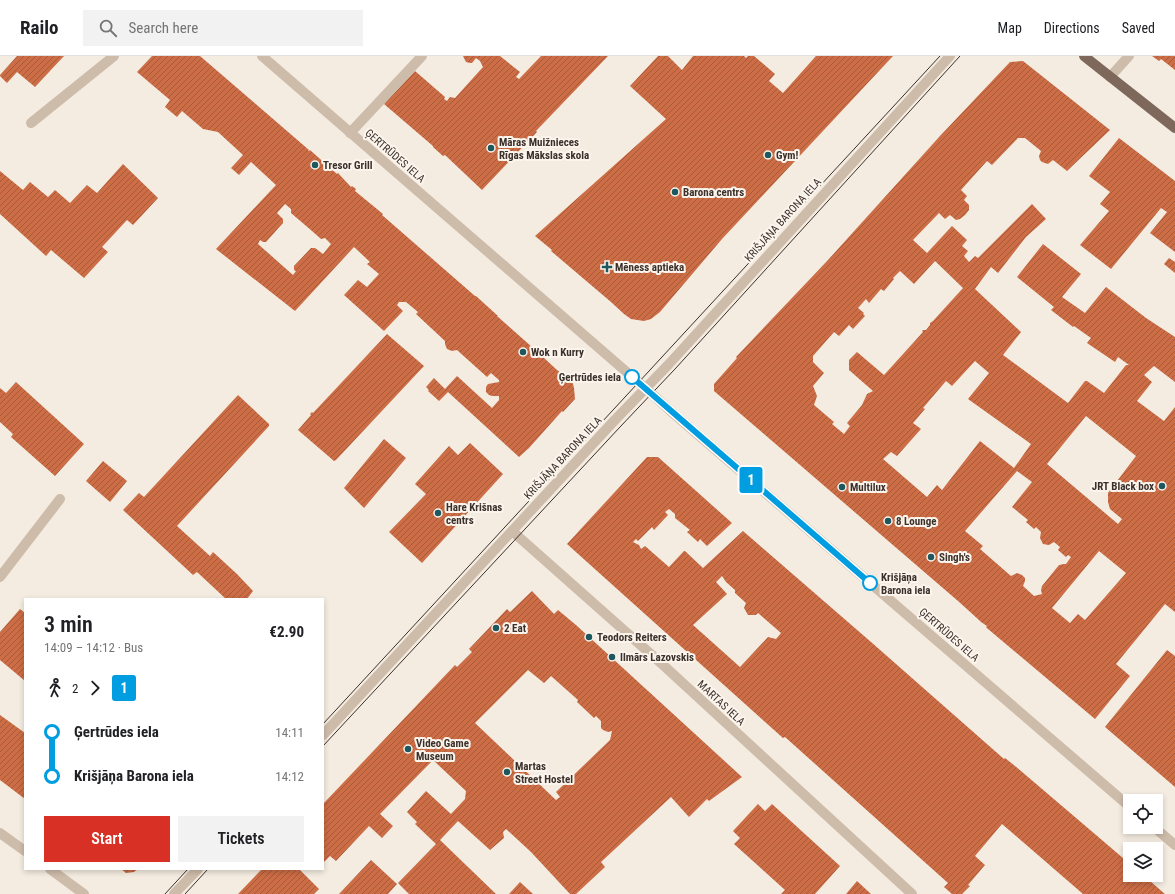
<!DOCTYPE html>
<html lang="en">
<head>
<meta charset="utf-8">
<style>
	:root { --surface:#fff; --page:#f2f2f2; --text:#202124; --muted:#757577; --line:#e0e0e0; --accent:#d93025 }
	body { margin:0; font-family:"Roboto Condensed",sans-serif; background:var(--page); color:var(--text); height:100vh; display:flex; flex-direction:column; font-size:15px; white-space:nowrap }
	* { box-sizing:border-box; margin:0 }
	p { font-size:13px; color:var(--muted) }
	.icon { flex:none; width:22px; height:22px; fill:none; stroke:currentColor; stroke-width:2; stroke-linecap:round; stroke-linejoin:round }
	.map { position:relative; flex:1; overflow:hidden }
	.drawer { position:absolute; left:24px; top:542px; width:300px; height:272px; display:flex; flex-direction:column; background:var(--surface); border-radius:0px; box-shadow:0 2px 6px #0003 }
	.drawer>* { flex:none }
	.badge { padding:0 8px; border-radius:3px; font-size:14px; line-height:26px }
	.buttons { position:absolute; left:1123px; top:738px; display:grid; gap:8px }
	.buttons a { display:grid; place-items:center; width:40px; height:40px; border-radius:0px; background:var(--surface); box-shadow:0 2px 6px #0003; font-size:20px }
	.map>.badge { position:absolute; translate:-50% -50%; box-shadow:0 0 0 2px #fff }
	.legs { display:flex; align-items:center; gap:6px; height:44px; padding:0 20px; font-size:13px }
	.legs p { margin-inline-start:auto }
	.overview { display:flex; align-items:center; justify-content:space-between; height:68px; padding:0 20px }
	h1 { font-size:22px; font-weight:600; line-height:30px }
	.cta { display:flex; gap:8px; margin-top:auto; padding:8px 20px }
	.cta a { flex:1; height:46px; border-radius:0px; background:var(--accent); color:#fff; font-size:16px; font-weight:600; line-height:46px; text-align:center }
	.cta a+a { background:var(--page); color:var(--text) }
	ul { padding:0 20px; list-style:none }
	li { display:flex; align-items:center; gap:14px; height:44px; font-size:15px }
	li i { display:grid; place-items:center; width:6px; height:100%; margin:0 5px; background:currentColor }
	li i::after { content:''; width:10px; height:10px; margin:-5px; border:3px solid; border-radius:50%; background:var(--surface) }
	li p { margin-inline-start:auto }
	li:first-child i { background:linear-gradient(#0000 50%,currentColor 0) }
	li:last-child i { background:linear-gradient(currentColor 50%,#0000 0) }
	header { display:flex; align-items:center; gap:24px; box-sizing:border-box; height:56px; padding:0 20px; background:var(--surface); border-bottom:1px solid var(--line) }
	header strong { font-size:19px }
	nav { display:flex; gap:22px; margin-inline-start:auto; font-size:14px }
	.search { width:280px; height:36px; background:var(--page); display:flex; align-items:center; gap:10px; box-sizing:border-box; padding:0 14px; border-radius:0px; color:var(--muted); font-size:15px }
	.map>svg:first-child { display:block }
	.building { fill:url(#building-hatch); fill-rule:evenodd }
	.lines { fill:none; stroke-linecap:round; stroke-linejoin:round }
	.service { stroke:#cebcaa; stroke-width:10 }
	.minor { stroke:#cebcaa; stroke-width:10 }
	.tertiary { stroke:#cebcaa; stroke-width:10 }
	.primary { stroke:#7d685b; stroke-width:10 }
	.tram { stroke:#3b302a; stroke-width:1 }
	.line-1-casing { stroke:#fff; stroke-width:9 }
	.line-1 { stroke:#009de0; stroke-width:6 }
	.poi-dot { fill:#1d585f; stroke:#fbf5ed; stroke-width:1.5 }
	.stop-1-dot { fill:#fff; stroke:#009de0; stroke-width:2 }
	.labels { text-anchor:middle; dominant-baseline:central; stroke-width:4; stroke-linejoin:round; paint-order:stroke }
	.poi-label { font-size:11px; font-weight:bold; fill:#3b302a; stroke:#fbf5ed; text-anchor:start }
	.street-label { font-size:11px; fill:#3b302a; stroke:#fbf5ed }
	.stop-label { font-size:11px; font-weight:bold; fill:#3b302a; stroke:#fbf5ed; text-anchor:end }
</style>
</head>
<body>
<header>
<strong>Railo</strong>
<div class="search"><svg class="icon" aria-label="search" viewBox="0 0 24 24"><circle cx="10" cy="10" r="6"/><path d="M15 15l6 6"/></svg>Search here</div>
<nav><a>Map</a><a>Directions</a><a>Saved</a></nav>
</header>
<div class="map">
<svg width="1175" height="838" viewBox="0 0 1175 838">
	<defs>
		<pattern id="building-hatch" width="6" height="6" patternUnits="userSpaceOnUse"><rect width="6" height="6" fill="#cc6d46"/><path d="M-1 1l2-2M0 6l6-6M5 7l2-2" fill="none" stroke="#a75a3b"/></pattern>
	</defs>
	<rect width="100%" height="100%" fill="#f4ece0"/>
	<!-- building -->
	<g class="building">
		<path d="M17,0h47l-29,31 -18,-15 -10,11 -7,-7v-1z"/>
		<path d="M152,0h48l109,94h-1l1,1 1,-1 27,24 1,-1 13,14 1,-1 4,3 -1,2 28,23 -1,1 93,81h1l22,20h-1l44,39v-1l2,3 14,13 13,9 3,5 1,4 1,11 -12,13 -1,-1 -33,37 -10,9 -71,-65 -9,9 -11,-10 1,-1 -3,-3 8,-9 11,11 12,-13 35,32 7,-8v-4h-7l-3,-1 -3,-3v-5l2,-3 11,-2v-2l-8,-7 -4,4 -30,-27 -5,1 -5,-2 -2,-5v-3l-29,-27 2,-2 -12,-10h-7l-2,3 6,6 -19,20 -40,-36 14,-15 9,7 12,-13 -12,-10 3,-2 -16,-15 -59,64 -79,-62 60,-64 -25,-23 -12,13 -8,-7 12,-13 -25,-23 -15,-3 -21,-18 -5,6 -12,-10 5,-7 -33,-28zM285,148l6,5v4l21,18 9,8 4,-1 6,6 -8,10 -8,-6h-4l-17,18v4l2,1 -3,4 -35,-31 2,-4 3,2h3l17,-19v-4l-6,-6z"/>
		<path d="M463,0h37l20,16 -4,5 3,2 22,-23h67l-72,75 1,1 -55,58 -37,-35 -2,1 -10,-9v-1l-49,-42 31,-33 30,26 -1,2 3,2 3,-4 5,1 28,-31 -3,-6 -4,-3 -4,5h-2l-4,-1z"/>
		<path d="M658,0h10l14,14 11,-14h51l2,2 2,-2h6l21,18 -6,7 14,12 33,-37h77l-171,183 -62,73 -9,7 -7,2 -13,-2 -7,-5 -13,-12 -60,-51 1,-1 -17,-14 131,-117 -36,-33z"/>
		<path d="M1152,0h23v14l-14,-11 -2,2z"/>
		<path d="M1023,5l87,69 -43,41 -14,-11 -5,4 -6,-2 -2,-2 -1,-4 2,-5 -16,-13h-7l-26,27 -5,-4 -26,29 6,6 -3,4 5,5v5l-4,5 -5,4 -4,1 -6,-5 -5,4 -6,-6 -26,27 14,13 25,-27 15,14 -5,6 6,5 -4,5 5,6 6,-6 3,2 54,-54 14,15 -20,18 -28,36 -7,-6 -16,22 46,43 -18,23 65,48 17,-22h2l17,12 22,-28h3l-11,-8 -3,5 -28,-19 4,-5 -17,-12 -1,1 -22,-17 3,-3 -37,-30 26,-33 38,30 -19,23 23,16 21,-26 40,31 29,19v45l-21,-16 -10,9 8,7 -15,19 27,20 11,-14v205l-10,-8 -49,60 14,12 -35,43 -107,-90 -2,-2 1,-1 -6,-4 -2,-2 -21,-19 -244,-210v-7l23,-26 -1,-1 92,-97 112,-124 70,-74zM935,205l28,27 -30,33 -3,2v2l-4,5h-3l-1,1 1,1 -39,43 -27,-23 -8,8v10l24,21 -6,3 -5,11 -15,18 3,3 -6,8 -12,-10 2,-2 -20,-17 3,-9 -4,-10 11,-13 -11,-11v-6l21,-24 5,4 10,-11 4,4 12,-13 -2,-2 1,-1 -6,-5 8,-9 3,4 12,-14 3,2 10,-12 -1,-1 7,-7 14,13zM975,305l14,12 -21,26 63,45 -17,24 -34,-27 -38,49 -5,-5 -10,12 -44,-38 8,-7 6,4 24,-27 -8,-6 12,-14 -2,-1 23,-27 6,5zM1086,360l50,40 -28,37v9l2,7 12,10 -4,5 -71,-60zM1017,415l15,11 -20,25 16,13 -2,2 8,7 2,-2 5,5 -1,6 3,6 6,1 5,-3 6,5 -2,3 8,7 2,-2 3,2 -5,7h-2l-5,1 -17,21 -1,4 1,4 -8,2 -11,-10 2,-5v-3l-3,-3 -5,-2 -6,3 -31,-27 3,-3 -18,-15zM1099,495l27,22 -41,47 -7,-6 -8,9 -18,-15z"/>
		<path d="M1119,82l56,43v71l-25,-19 17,-21 -6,-4 -50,61 -31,-24 29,-34 -9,-7 10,-12 -21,-16z"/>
		<path d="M123,108l35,34 -25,27 -6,-5 -25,27 6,5 -24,26 -33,-28 -5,6 -46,-42v-43l23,19 7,-8 18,15 7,-7 15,13 17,-18 10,8z"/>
		<path d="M1169,202l6,4v11l-11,-9z"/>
		<path d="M387,278l37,32 -88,94 -2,1 -36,-31 13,-15 -1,-1 2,-2 1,1z"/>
		<path d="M16,326l68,62 -29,32 -44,-39 2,-3 -13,-12v-34l6,5z"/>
		<path d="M238,339l31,29v2l-92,100 33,30 3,-4 24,22 16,17 -6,8h-21l-29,-27 -4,3 -70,-65 16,-17 5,4z"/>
		<path d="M384,383l22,19 -42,50 -20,-20z"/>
		<path d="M470,387l33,31 -81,89 -33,-31 37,-38 -11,-10 34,-38 9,9z"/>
		<path d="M647,401h11l74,66 -25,23 -7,-7 -2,3 -11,-10 3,-2 -15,-12v-4l-6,-5 -4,3 3,3 -14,15 -2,-3 -14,14 -2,-2 -3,3 6,3 2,4 4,-3 24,21 15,-16h1l18,17 40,-37 128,111 133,117 1,-1 10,8 115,98v11h13l22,19h-82l-81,-70 -27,32 10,9 -17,20 2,1 -8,8h-10l-8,-7 4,-4 -163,-146 -2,1 -216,-194zM722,520l4,6 9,8v3l11,10 -2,5 4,7h8l2,-2 23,20 -5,6 -8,-2 -28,30 -47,-42 34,-31 -11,-12z"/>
		<path d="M103,405l24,20 -17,21 -24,-21z"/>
		<path d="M532,535l22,23 4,-4 18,15 166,152 -33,24 -2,-2 -18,18 -18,-20 -70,65 4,5 -29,27h-6l-39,-42 -25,-23 -3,3 1,6 -14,12 -32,-29 -18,19 56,54h-87l-11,-11 38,-39 -21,-20 2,-2 -10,-10 19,-21 25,23 14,-15 1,-8 -33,-31 -53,54 13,12 -11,12 -13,-12 -33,35 -6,-5 -7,7v-59l132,-139 2,2 15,-15 -3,-3 38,-40 3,3zM528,614l16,13 7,-7 27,24 -1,2 17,16 2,-2 5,5v7l2,2 5,2 4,-1 -2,9 -54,52 4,5 -4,3 -81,-77z"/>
		<path d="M20,553l5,4v68l-25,-21v-28z"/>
		<path d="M1167,594l8,6v131l-70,-60z"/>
		<path d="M0,659l25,18v66l-25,-19z"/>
		<path d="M758,748l7,7 7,-7 68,62 -25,28h-34l4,-4 -51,-46 6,-6 -7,-7z"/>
		<path d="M371,804l26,24 -9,10h-49z"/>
		<path d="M121,813h17l-4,3 -8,1z"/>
		<path d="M262,813h37l20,20 -5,5h-76z"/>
		<path d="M857,825l14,13h-25z"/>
		<path d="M520,826l13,12h-24z"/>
	</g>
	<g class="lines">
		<!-- service -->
		<g class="service">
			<path d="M1110,21l19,-21"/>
			<path d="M31,67l83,-67"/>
			<path d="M350,77l72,-77"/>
			<path d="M0,521l60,-78"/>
		</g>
		<!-- minor -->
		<g class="minor">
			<path d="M262,0l390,338 22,20 456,393"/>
			<path d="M512,475l150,133 250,230"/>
			<path d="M1154,771l21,18"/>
			<path d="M0,777l25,18"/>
			<path d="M50,813l34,25"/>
		</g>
		<!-- tertiary -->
		<g class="tertiary">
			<path d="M323,679l290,-313 56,-58 281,-308"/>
			<path d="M174,838l24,-25"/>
		</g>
		<!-- primary -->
		<path class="primary" d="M1084,0l91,72"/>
		<!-- tram -->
		<g class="tram">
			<path d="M323,668l617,-668"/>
			<path d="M323,690l297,-319 55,-58 285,-313"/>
			<path d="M165,838l23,-25"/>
			<path d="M185,838l23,-25"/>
		</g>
	</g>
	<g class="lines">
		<defs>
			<path id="line-1" d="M632,321l238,206"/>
		</defs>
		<!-- line-1 casing -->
		<use href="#line-1" class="line-1-casing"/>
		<!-- line-1 -->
		<use href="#line-1" class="line-1"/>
	</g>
	<!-- markers -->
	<g class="poi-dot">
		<circle cx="491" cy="92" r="4"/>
		<circle cx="768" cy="99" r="4"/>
		<circle cx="315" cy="109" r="4"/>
		<circle cx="675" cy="136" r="4"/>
		<path d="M605 205h4v4h4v4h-4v4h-4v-4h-4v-4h4z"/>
		<circle cx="523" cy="296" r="4"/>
		<circle cx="1162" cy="430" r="4"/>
		<circle cx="842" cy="431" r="4"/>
		<circle cx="438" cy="457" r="4"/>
		<circle cx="888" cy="465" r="4"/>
		<circle cx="931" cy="501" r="4"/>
		<circle cx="496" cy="572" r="4"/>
		<circle cx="589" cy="581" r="4"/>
		<circle cx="612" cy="601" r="4"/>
		<circle cx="408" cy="693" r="4"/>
		<circle cx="507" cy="716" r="4"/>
	</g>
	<g class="stop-1-dot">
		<circle cx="632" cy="321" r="7"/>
		<circle cx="870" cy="527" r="7"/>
	</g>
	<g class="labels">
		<!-- poi labels -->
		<g class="poi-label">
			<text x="499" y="86">Māras Muižnieces<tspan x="499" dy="13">Rīgas Mākslas skola</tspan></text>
			<text x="776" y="99">Gym!</text>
			<text x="323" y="109">Tresor Grill</text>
			<text x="683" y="136">Barona centrs</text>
			<text x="615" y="211">Mēness aptieka</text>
			<text x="531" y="296">Wok n Kurry</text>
			<text x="1154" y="430" text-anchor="end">JRT Black box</text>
			<text x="850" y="431">Multilux</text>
			<text x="446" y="451">Hare Krišnas<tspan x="446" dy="13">centrs</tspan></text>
			<text x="896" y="465">8 Lounge</text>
			<text x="939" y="501">Singh's</text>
			<text x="504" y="572">2 Eat</text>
			<text x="597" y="581">Teodors Reiters</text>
			<text x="620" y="601">Ilmārs Lazovskis</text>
			<text x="416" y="687">Video Game<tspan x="416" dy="13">Museum</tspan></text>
			<text x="515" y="710">Martas<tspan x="515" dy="13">Street Hostel</tspan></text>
		</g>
		<!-- street labels -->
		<g class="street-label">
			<text transform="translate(395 100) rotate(41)">ĢERTRŪDES IELA</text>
			<text transform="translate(783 164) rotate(-48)">KRIŠJĀŅA BARONA IELA</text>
			<text transform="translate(563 402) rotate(-47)">KRIŠJĀŅA BARONA IELA</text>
			<text transform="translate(949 579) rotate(41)">ĢERTRŪDES IELA</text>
			<text transform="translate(721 647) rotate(43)">MARTAS IELA</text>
		</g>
		<!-- stop labels -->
		<g class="stop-label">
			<text x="621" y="321">Ģertrūdes iela</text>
			<text x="881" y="521" text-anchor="start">Krišjāņa<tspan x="881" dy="13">Barona iela</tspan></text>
		</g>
	</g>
</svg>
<div class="buttons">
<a><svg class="icon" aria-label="locate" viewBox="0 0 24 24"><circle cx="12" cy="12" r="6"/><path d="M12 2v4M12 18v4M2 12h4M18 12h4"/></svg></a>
<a><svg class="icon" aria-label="layers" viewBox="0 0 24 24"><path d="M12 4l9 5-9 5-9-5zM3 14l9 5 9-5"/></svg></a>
</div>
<b class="badge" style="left:751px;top:424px;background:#009de0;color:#fff">1</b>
<section class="drawer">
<div class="overview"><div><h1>3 min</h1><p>14:09 – 14:12 · Bus</p></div><b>€2.90</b></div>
<div class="legs"><svg class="icon" aria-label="walk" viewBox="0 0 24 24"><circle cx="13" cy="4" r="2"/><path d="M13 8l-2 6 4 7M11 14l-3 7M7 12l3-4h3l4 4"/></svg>2<svg class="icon" aria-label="forward" viewBox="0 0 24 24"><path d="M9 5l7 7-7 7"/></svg><b class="badge" style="background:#009de0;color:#fff">1</b></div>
<ul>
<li><i style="color:#009de0"></i><b>Ģertrūdes iela</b><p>14:11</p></li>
<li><i style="color:#009de0"></i><b>Krišjāņa Barona iela</b><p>14:12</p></li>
</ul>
<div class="cta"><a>Start</a><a>Tickets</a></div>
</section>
</div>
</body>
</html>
